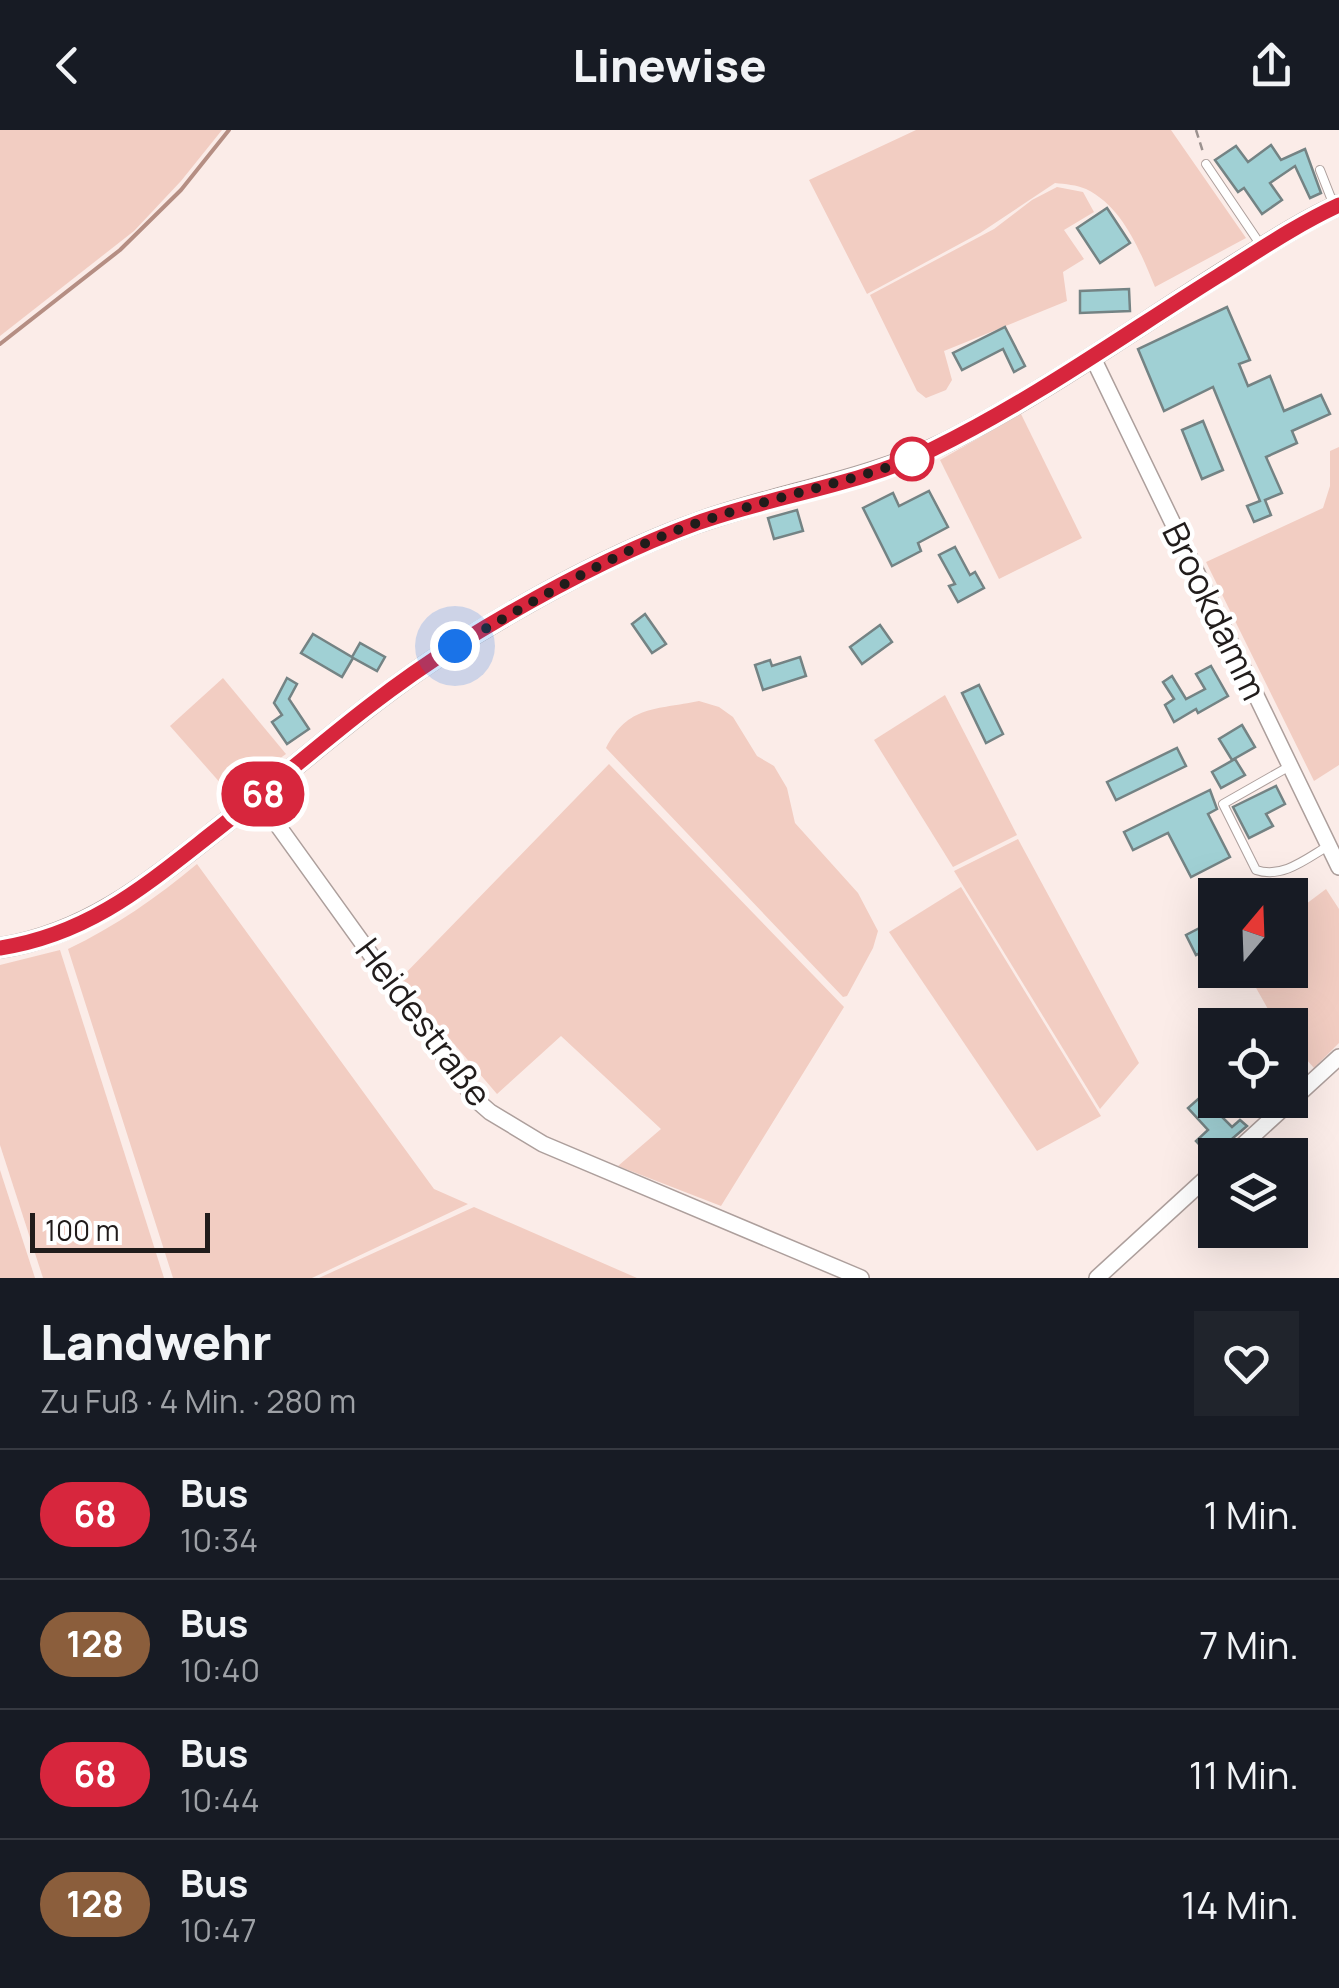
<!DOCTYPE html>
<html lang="de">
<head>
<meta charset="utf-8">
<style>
	:root { --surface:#171b24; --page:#20242c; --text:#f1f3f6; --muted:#9ea1a6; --line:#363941 }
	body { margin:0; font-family:Manrope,sans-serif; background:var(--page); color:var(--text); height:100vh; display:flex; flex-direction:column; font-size:38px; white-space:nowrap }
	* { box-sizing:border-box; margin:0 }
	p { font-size:32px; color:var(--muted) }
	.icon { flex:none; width:55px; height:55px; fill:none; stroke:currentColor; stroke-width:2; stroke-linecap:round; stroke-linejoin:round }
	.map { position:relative; height:1148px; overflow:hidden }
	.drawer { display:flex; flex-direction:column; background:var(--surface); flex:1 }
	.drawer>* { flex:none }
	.badge { padding:0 20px; border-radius:32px; font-size:35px; line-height:65px }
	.needle { width:65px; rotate:19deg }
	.tools { position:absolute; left:1198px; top:748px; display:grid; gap:20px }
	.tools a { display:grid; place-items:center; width:110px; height:110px; border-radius:0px; background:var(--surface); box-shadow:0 10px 40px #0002; font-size:50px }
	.scale { position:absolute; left:30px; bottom:25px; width:180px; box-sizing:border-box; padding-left:10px; border:5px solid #211c1b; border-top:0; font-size:28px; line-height:35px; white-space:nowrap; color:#211c1b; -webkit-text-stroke:8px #fff; paint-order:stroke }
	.you { position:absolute; width:50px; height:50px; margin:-25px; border:8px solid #fff; border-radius:50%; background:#1a73e8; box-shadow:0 0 0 15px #1a73e833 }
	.map>.badge { position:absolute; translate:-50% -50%; box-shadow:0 0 0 5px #fff }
	.round { display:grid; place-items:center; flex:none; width:105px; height:105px; border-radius:0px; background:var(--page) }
	.headline { display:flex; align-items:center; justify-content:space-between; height:170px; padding:0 40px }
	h1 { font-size:48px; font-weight:800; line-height:75px }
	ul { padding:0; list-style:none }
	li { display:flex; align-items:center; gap:30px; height:130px; padding:0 40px; border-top:2px solid var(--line) }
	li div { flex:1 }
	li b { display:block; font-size:38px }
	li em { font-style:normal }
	li .badge { min-width:110px; font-weight:700; text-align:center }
	header { display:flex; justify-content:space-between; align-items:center; height:130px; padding:0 40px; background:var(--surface); font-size:45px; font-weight:800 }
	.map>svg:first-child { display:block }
	.green { fill:#f2cdc2 }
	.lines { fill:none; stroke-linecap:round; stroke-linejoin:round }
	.stream { stroke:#b58e83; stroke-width:4 }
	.building { fill:#a0d0d4; stroke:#748384; stroke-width:2.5 }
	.lane-casing { stroke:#ad9f9c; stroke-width:10 }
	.street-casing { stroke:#ad9f9c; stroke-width:18 }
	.secondary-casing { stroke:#ad9f9c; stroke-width:22 }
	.path { stroke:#9c928f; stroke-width:2.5; stroke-dasharray:8 5; stroke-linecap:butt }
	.lane { stroke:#fff; stroke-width:8 }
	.street { stroke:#fff; stroke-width:15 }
	.secondary { stroke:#fff; stroke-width:20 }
	.line-casing { stroke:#fff; stroke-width:22 }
	.line { stroke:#d7263d; stroke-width:15 }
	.walk { stroke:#211c1b; stroke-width:10; stroke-dasharray:0 18 }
	.stop-dot { fill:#fff; stroke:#d7263d; stroke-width:5 }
	.labels { text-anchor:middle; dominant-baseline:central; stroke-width:9; stroke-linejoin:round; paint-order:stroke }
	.street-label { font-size:35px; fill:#211c1b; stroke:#fff }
</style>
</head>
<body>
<header><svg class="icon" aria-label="back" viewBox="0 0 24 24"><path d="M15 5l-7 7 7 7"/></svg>Linewise<svg class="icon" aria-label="share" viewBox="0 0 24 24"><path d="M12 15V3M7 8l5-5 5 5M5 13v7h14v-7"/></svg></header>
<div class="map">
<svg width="1339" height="1148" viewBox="0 0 1339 1148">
	<rect width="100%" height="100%" fill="#fbece8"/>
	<!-- green -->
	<g class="green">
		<path d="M0,0h222l-41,51 -47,50 -134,105z"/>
		<path d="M916,0h255l75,108 -91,49c-15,-36 -32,-80 -69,-98 -9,-4 -21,-5 -31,-6l-75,50 -113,61 -58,-114z"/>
		<path d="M1057,57l26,5 11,20 -30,18 20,29 -21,13 4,29 -123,50 8,29 -6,10 -20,8 -9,-7 -47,-96 124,-66 38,-29z"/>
		<path d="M1021,284l61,124 -83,41 -59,-119z"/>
		<path d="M1339,317v318l-25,16 -108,-219 117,-54 7,-22v-35z"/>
		<path d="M223,548l63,76 -56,40 -60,-68z"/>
		<path d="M945,565l72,140 -64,32 -79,-127z"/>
		<path d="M699,571l20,6 14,10 24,39 17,10 13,22 8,35 63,70 20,38 -5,17 -26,48 -4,1 -237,-249c22,-43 50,-38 93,-47z"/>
		<path d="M609,634l235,243 -123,199 -103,-40 43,-37 -100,-93 -64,58 -98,-114z"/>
		<path d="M1018,709l121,224 -39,46 -146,-238z"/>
		<path d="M197,734l237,325 34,15 -156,74h-139l-105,-329c48,-23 88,-51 129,-85z"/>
		<path d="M961,757l140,229 -64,35 -148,-219z"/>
		<path d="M1326,759l13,20v134l-25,25 -24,-27v-16h-13l-31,-55h44v-54z"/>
		<path d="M60,820l104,328h-121l-43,-133v-180z"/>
		<path d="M0,1040l35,108h-35z"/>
		<path d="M474,1077l163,71h-318z"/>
	</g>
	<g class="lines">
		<!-- stream -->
		<path class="stream" d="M0,214l120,-94 61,-60 48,-60"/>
	</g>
	<!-- building -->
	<g class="building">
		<path d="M1271,15l10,15 24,-11 16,44 -11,5 -15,-32 -25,17 12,17 -20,14 -18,-26 -6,4 -23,-32 21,-14 12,16z"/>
		<path d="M1107,78l23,35 -30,20 -23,-35z"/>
		<path d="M1129,159l1,22 -50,2v-22z"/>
		<path d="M1227,177l23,53 -11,4 9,22 22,-10 14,35 37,-16 9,19 -38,17 5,12 -31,14 16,36 -17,7 6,15 -17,7 -7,-16 13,-5 -47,-114 -49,24 -26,-62z"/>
		<path d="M1005,197l20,39 -11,6 -11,-23 -41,21 -9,-17z"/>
		<path d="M1203,291l20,49 -21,9 -20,-49z"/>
		<path d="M929,361l19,36 -30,16 3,8 -29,15 -29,-58 30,-15 6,13z"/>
		<path d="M797,380l6,21 -29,8 -6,-21z"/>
		<path d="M955,417l15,28 5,-3 9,16 -26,14 -9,-16 6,-2 -16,-29z"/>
		<path d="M645,484l21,30 -14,9 -20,-29z"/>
		<path d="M880,495l12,17 -30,22 -12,-17z"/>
		<path d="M313,504l39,23 8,-14 25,14 -8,14 -24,-13 -11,19 -41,-24z"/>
		<path d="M800,527l6,19 -43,14 -8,-25 15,-5 2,6z"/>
		<path d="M1211,536l17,30 -30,17 -2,-4 -22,13 -9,-17 9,-6 -11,-17 9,-6 14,23 19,-10 -9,-15z"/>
		<path d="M287,548l10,6 -8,15 20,30 -22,15 -15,-22 10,-7 -8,-12z"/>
		<path d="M979,555l24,49 -17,9 -24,-50z"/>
		<path d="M1242,595l13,22 -23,13 -13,-21z"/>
		<path d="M1177,618l9,18 -70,34 -9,-18z"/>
		<path d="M1235,629l10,16 -24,13 -9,-16z"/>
		<path d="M1276,656l9,18 -19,10 7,12 -24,12 -16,-31z"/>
		<path d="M1210,660l7,19 -9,5 22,43 -39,20 -23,-44 -35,17 -9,-18z"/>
		<path d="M1215,790v26l-19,9 -10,-20z"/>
		<path d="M1215,954v19l-4,3 21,21 8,-7 7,6 -36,31 -15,-16 12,-11 -20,-22z"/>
	</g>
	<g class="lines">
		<defs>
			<g id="lane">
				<path d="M1206,34l54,80"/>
				<path d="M1320,40l13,33"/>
				<path d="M1290,636l-67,38 33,66c26,9 50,-11 72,-24"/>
			</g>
			<g id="street">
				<path d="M1092,226l247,511"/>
				<path d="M258,668l216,300 16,14 53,32 318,134"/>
				<path d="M1232,1025l107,-98"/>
				<path d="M1097,1148l118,-108"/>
			</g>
			<path id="secondary" d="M0,818c87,-14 148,-64 215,-117 78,-61 156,-133 240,-185 75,-46 158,-93 242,-123 83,-30 170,-41 250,-81 97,-49 186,-113 278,-171 37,-23 74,-48 114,-66"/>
		</defs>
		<!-- lane casing -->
		<use href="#lane" class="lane-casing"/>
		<!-- street casing -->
		<use href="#street" class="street-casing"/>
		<!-- secondary casing -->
		<use href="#secondary" class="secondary-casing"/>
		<!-- path -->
		<path class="path" d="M1196,0l7,22"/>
		<!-- lane -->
		<use href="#lane" class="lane"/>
		<!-- street -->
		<use href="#street" class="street"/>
		<!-- secondary -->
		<use href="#secondary" class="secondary"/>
	</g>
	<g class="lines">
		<defs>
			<path id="line" d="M0,818c90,-14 146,-63 215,-117 79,-62 154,-132 240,-185 74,-46 160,-93 242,-123 78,-28 161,-37 236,-74 100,-49 192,-115 285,-173 40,-25 78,-51 121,-71"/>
		</defs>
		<!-- line casing -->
		<use href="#line" class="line-casing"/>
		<!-- line -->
		<use href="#line" class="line"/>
		<!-- walk -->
		<path class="walk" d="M455,516c79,-44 159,-95 245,-124 70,-24 142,-38 212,-63"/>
	</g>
	<!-- markers -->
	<circle class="stop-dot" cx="912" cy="329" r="20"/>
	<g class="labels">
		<!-- street labels -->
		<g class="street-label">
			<text transform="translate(1215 481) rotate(64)">Brookdamm</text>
			<text transform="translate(424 892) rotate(53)">Heidestraße</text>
		</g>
	</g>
</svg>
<div class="tools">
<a><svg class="needle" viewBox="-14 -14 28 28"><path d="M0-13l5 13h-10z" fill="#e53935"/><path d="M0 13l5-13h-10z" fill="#9ea1a6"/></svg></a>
<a><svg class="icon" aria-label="locate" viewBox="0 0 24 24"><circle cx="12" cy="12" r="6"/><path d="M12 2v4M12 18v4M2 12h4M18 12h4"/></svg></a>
<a><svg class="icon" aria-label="layers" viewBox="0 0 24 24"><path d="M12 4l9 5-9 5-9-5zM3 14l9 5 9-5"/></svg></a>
</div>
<div class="scale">100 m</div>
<div class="you" style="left:455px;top:516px"></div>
<b class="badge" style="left:263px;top:664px;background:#d7263d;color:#fff">68</b>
</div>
<section class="drawer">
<div class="headline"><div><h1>Landwehr</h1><p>Zu Fuß · 4 Min. · 280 m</p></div><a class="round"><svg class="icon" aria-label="heart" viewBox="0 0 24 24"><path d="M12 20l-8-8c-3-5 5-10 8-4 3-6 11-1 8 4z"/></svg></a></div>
<ul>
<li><span class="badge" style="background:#d7263d;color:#fff">68</span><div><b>Bus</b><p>10:34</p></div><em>1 Min.</em></li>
<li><span class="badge" style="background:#8b5e3c;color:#fff">128</span><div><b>Bus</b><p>10:40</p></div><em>7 Min.</em></li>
<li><span class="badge" style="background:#d7263d;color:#fff">68</span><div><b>Bus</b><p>10:44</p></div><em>11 Min.</em></li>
<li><span class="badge" style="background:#8b5e3c;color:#fff">128</span><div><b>Bus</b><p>10:47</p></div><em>14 Min.</em></li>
</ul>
</section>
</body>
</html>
